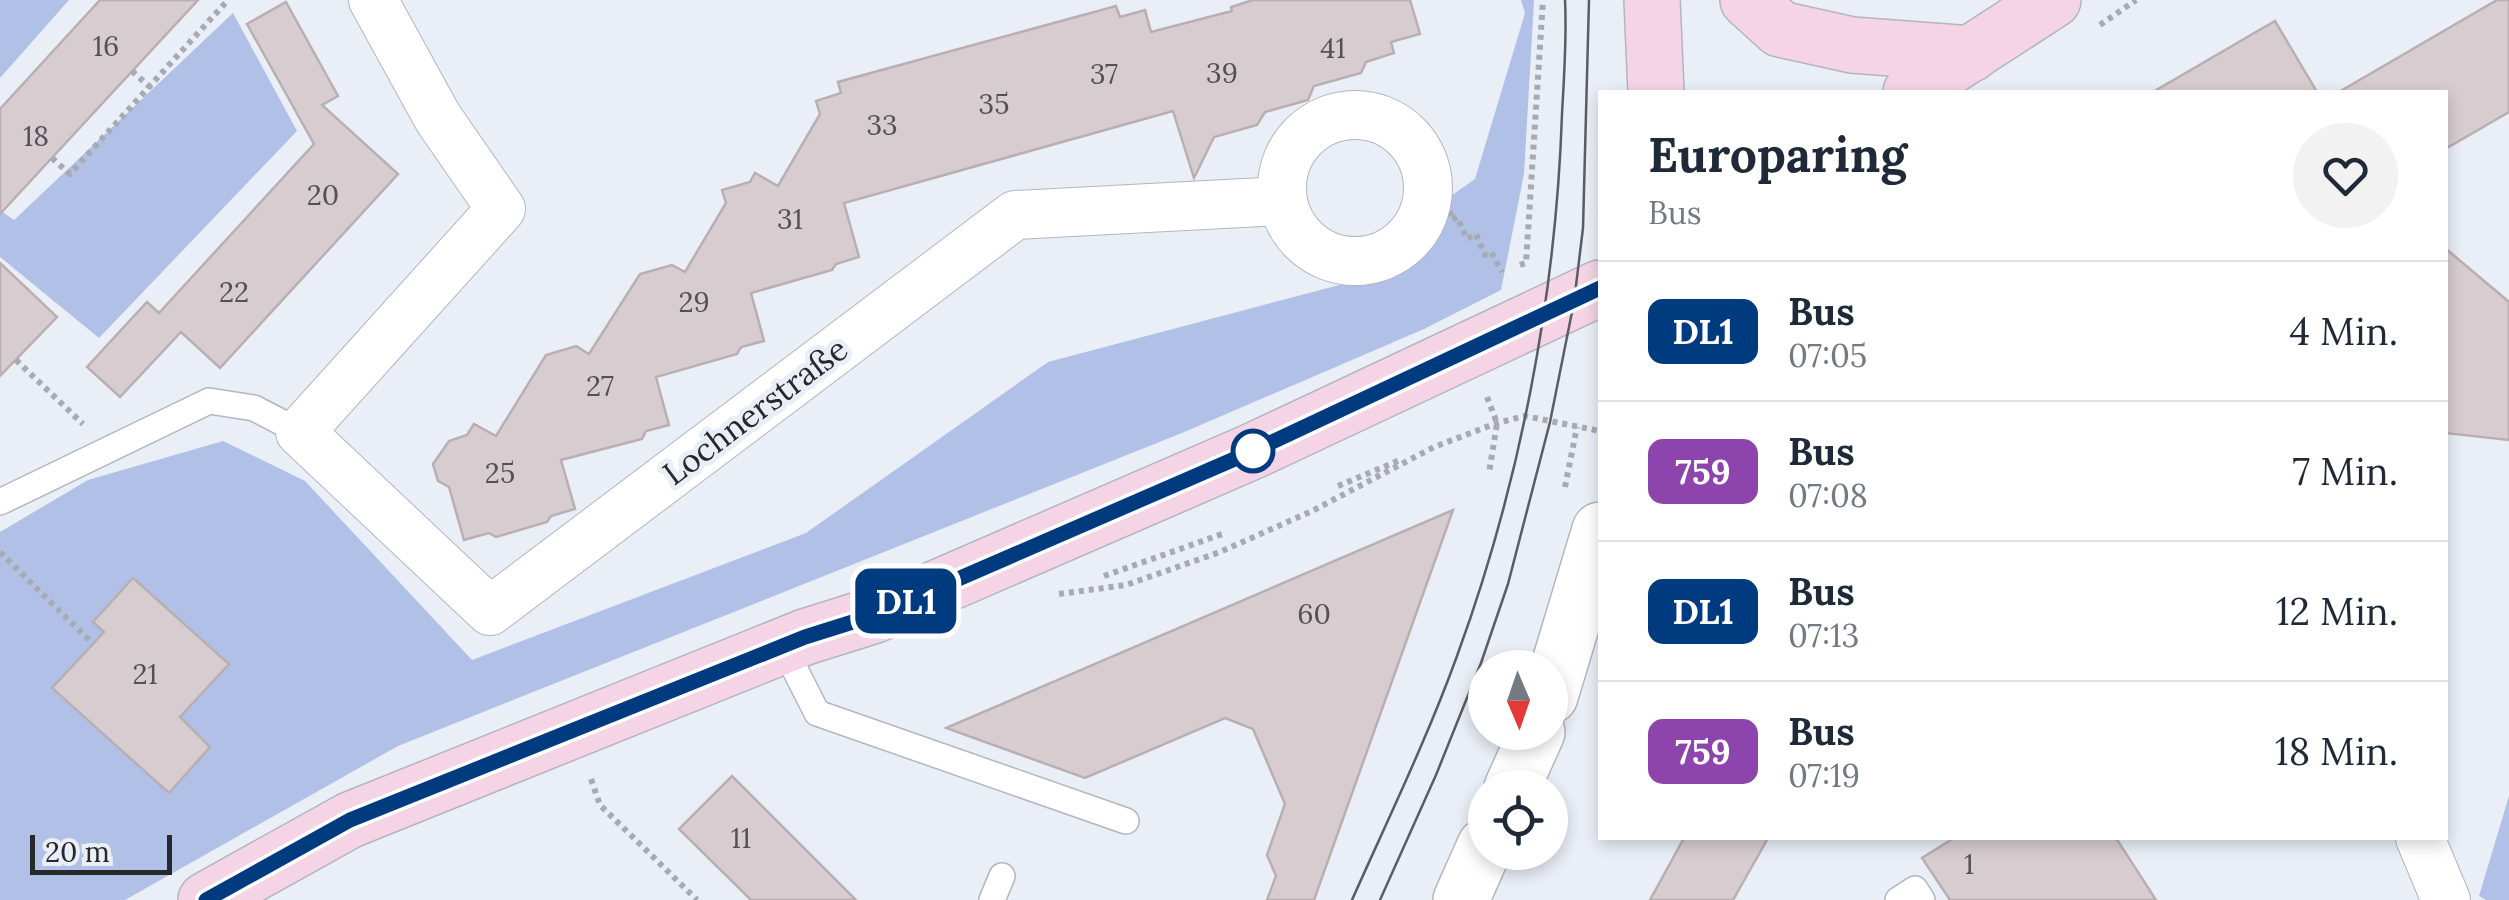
<!DOCTYPE html>
<html lang="de">
<head>
<meta charset="utf-8">
<style>
	:root { --surface:#fff; --page:#f2f2f3; --text:#1f2937; --muted:#747a83; --line:#e0e1e3 }
	body { margin:0; font-family:Lora,serif; background:var(--page); color:var(--text); height:100vh; display:flex; flex-direction:column; font-size:38px; white-space:nowrap }
	* { box-sizing:border-box; margin:0 }
	p { font-size:32px; color:var(--muted) }
	.icon { flex:none; width:55px; height:55px; fill:none; stroke:currentColor; stroke-width:2; stroke-linecap:round; stroke-linejoin:round }
	.map { position:relative; flex:1; overflow:hidden }
	.details { position:absolute; left:1598px; top:90px; width:850px; height:750px; display:flex; flex-direction:column; background:var(--surface); border-radius:0px; box-shadow:0 5px 15px #0003 }
	.details>* { flex:none }
	.badge { padding:0 20px; border-radius:15px; font-size:35px; line-height:65px }
	.needle { width:65px; rotate:178deg }
	.fabs { position:absolute; left:1468px; top:650px; display:grid; gap:20px }
	.fabs a { display:grid; place-items:center; width:100px; height:100px; border-radius:50%; background:var(--surface); box-shadow:0 5px 15px #0003; font-size:50px }
	.scale { position:absolute; left:30px; bottom:25px; width:142px; box-sizing:border-box; padding-left:10px; border:5px solid #26282b; border-top:0; font-size:28px; line-height:35px; white-space:nowrap; color:#26282b; -webkit-text-stroke:8px #eaeef7; paint-order:stroke }
	.map>.badge { position:absolute; translate:-50% -50%; box-shadow:0 0 0 5px #fff }
	.round { display:grid; place-items:center; flex:none; width:105px; height:105px; border-radius:52px; background:var(--page) }
	.head { display:flex; align-items:center; justify-content:space-between; height:170px; padding:0 50px }
	h1 { font-size:48px; font-weight:800; line-height:75px }
	ul { padding:0; list-style:none }
	li { display:flex; align-items:center; gap:30px; height:140px; padding:0 50px; border-top:2px solid var(--line) }
	li div { flex:1 }
	li b { display:block; font-size:38px }
	li em { font-style:normal }
	li .badge { min-width:110px; font-weight:700; text-align:center }
	.map>svg:first-child { display:block }
	.green { fill:#b0c0e7 }
	.building { fill:#d7cdd1; stroke:#b9afb3; stroke-width:2.5 }
	.lines { fill:none; stroke-linecap:round; stroke-linejoin:round }
	.service-casing { stroke:#b2b6bf; stroke-width:28 }
	.minor-casing { stroke:#b2b6bf; stroke-width:50 }
	.tertiary-casing { stroke:#b2b6bf; stroke-width:58 }
	.secondary-casing { stroke:#b2b6bf; stroke-width:58 }
	.path { stroke:#a7aab1; stroke-width:6; stroke-dasharray:5 5; stroke-linecap:butt }
	.service { stroke:#fff; stroke-width:25 }
	.minor { stroke:#fff; stroke-width:48 }
	.tertiary { stroke:#fff; stroke-width:55 }
	.secondary { stroke:#f4d4e5; stroke-width:55 }
	.tram { stroke:#5a5d61; stroke-width:2.5 }
	.line-casing { stroke:#fff; stroke-width:22 }
	.line { stroke:#003b80; stroke-width:15 }
	.stop-dot { fill:#fff; stroke:#003b80; stroke-width:5 }
	.labels { text-anchor:middle; dominant-baseline:central; stroke-width:10; stroke-linejoin:round; paint-order:stroke }
	.number-label { font-size:28px; fill:#525154 }
	.street-label { font-size:32px; fill:#26282b; stroke:#eaeef7 }
</style>
</head>
<body>
<div class="map">
<svg width="2509" height="900" viewBox="0 0 2509 900">
	<rect width="100%" height="100%" fill="#eaeef7"/>
	<!-- green -->
	<g class="green">
		<path d="M0,0h69l-69,78z"/>
		<path d="M1521,0h13l-10,174 -23,116 -77,39 -242,104 -784,313 -273,154h-125v-368l88,-52 135,-39 82,40 167,179 334,-127 242,-171 367,-97 20,-58 40,-28 50,-166z"/>
		<path d="M233,13l64,118 -198,207 -99,-81v-47l14,10z"/>
		<path d="M2509,796v104h-23l-7,-4z"/>
	</g>
	<!-- building -->
	<g class="building">
		<path d="M100,0h98l-198,214v-105z"/>
		<path d="M1253,0h157l10,34 -29,8 3,11 -28,9 -5,11 -47,13 -6,14 -43,12 -8,13 -43,12 -20,41 -21,-67 -329,92 15,54 -23,7 -4,6 -81,23 13,48 -23,6 -4,7 -81,23 13,48 -23,6 -4,8 -81,21 14,49 -24,7 -4,6 -51,15 -7,-4 -25,7 -15,-53 -11,-6 -5,-17 16,-23 18,-6 7,-11 22,12 50,-81 30,-9 13,8 51,-80 32,-9 13,7 41,-69 -4,-13 28,-8 5,-9 23,13 42,-72 -4,-13 25,-8 -3,-11 278,-76 4,11 25,-7 6,22 81,-21 -1,-4z"/>
		<path d="M2497,0h12v112l-64,37v-57h-106z"/>
		<path d="M286,2l52,94 -16,9 76,69 -178,194 -39,-36 -61,65 -33,-30 60,-65 12,11 155,-169 -67,-120z"/>
		<path d="M2275,21l42,71h-164z"/>
		<path d="M2445,248l64,54v138l-64,-7z"/>
		<path d="M0,263l57,54 -57,59z"/>
		<path d="M1453,510l-139,390h-47l9,-24 -9,-21 18,-51 -32,-75 -28,-11 -140,60 -139,-50z"/>
		<path d="M133,578l96,86 -49,53 30,30 -41,46 -117,-105 52,-56 -11,-10z"/>
		<path d="M732,776l124,124h-105l-72,-71z"/>
		<path d="M1684,838h84l-35,62h-83z"/>
		<path d="M1954,838h162l40,62h-206l-28,-42z"/>
	</g>
	<g class="lines">
		<defs>
			<g id="service">
				<path d="M0,502l209,-101 45,7 46,24"/>
				<path d="M783,646l34,67 309,108"/>
				<path d="M992,900l10,-24"/>
				<path d="M1898,900l17,-11 7,11"/>
			</g>
			<g id="minor">
				<path d="M373,0l65,118 63,91 -201,223 190,179 525,-396 266,-14"/>
				<circle cx="1355" cy="188" r="73"/>
				<path d="M2420,838l26,62"/>
			</g>
			<g id="tertiary">
				<path d="M1550,696l50,-166"/>
				<path d="M1512,788l25,-56"/>
				<path d="M1461,900l24,-54"/>
			</g>
			<g id="secondary">
				<path d="M1652,0l4,92"/>
				<path d="M1748,0l32,29 72,16 119,9"/>
				<path d="M1911,92l142,-92"/>
				<path d="M206,900l144,-80 455,-183 70,-22 378,-164 347,-163"/>
			</g>
		</defs>
		<!-- service casing -->
		<use href="#service" class="service-casing"/>
		<!-- minor casing -->
		<use href="#minor" class="minor-casing"/>
		<!-- tertiary casing -->
		<use href="#tertiary" class="tertiary-casing"/>
		<!-- secondary casing -->
		<use href="#secondary" class="secondary-casing"/>
		<!-- path -->
		<g class="path">
			<path d="M2100,25l36,-25"/>
			<path d="M132,71l18,16"/>
			<path d="M52,158l18,16 158,-174"/>
			<path d="M1429,190l15,-3 8,33 5,-3 10,22 9,-5 9,21 6,-3 11,20"/>
			<path d="M1520,265l6,-2 17,-263"/>
			<path d="M16,360l67,64"/>
			<path d="M1487,397l10,26 -8,50"/>
			<path d="M1338,486l62,-26"/>
			<path d="M1565,487l12,-60"/>
			<path d="M0,552l93,92"/>
			<path d="M1104,576l121,-43"/>
			<path d="M1059,594l67,-9 94,-33 92,-41 122,-64 63,-24 28,-7 75,15"/>
			<path d="M591,779l9,26 97,95"/>
		</g>
		<!-- service -->
		<use href="#service" class="service"/>
		<!-- minor -->
		<use href="#minor" class="minor"/>
		<!-- tertiary -->
		<use href="#tertiary" class="tertiary"/>
		<!-- secondary -->
		<use href="#secondary" class="secondary"/>
		<!-- tram -->
		<g class="tram">
			<path d="M1352,900c36,-81 75,-161 105,-244 63,-172 99,-360 105,-542 2,-38 5,-76 3,-114"/>
			<path d="M1380,900l56,-125 45,-112 27,-79 42,-162 24,-120 9,-74 6,-228"/>
		</g>
	</g>
	<g class="lines">
		<defs>
			<path id="line" d="M206,900l144,-80 455,-183 70,-22 378,-164 347,-163"/>
		</defs>
		<!-- line casing -->
		<use href="#line" class="line-casing"/>
		<!-- line -->
		<use href="#line" class="line"/>
	</g>
	<!-- markers -->
	<circle class="stop-dot" cx="1253" cy="451" r="20"/>
	<g class="labels">
		<!-- number labels -->
		<g class="number-label">
			<text x="106" y="46">16</text>
			<text x="1333" y="48">41</text>
			<text x="1222" y="73">39</text>
			<text x="1104" y="74">37</text>
			<text x="994" y="104">35</text>
			<text x="882" y="125">33</text>
			<text x="36" y="136">18</text>
			<text x="323" y="195">20</text>
			<text x="790" y="219">31</text>
			<text x="234" y="292">22</text>
			<text x="694" y="302">29</text>
			<text x="600" y="386">27</text>
			<text x="500" y="473">25</text>
			<text x="1314" y="614">60</text>
			<text x="145" y="674">21</text>
			<text x="741" y="838">11</text>
			<text x="1969" y="864">1</text>
		</g>
		<!-- street labels -->
		<g class="street-label">
			<text transform="translate(755 411) rotate(-37)">Lochnerstraße</text>
		</g>
	</g>
</svg>
<div class="fabs">
<a><svg class="needle" viewBox="-14 -14 28 28"><path d="M0-13l5 13h-10z" fill="#e53935"/><path d="M0 13l5-13h-10z" fill="#747a83"/></svg></a>
<a><svg class="icon" aria-label="locate" viewBox="0 0 24 24"><circle cx="12" cy="12" r="6"/><path d="M12 2v4M12 18v4M2 12h4M18 12h4"/></svg></a>
</div>
<div class="scale">20 m</div>
<b class="badge" style="left:906px;top:601px;background:#003b80;color:#fff">DL1</b>
<section class="details">
<div class="head"><div><h1>Europaring</h1><p>Bus</p></div><a class="round"><svg class="icon" aria-label="heart" viewBox="0 0 24 24"><path d="M12 20l-8-8c-3-5 5-10 8-4 3-6 11-1 8 4z"/></svg></a></div>
<ul>
<li><span class="badge" style="background:#003b80;color:#fff">DL1</span><div><b>Bus</b><p>07:05</p></div><em>4 Min.</em></li>
<li><span class="badge" style="background:#8e44ad;color:#fff">759</span><div><b>Bus</b><p>07:08</p></div><em>7 Min.</em></li>
<li><span class="badge" style="background:#003b80;color:#fff">DL1</span><div><b>Bus</b><p>07:13</p></div><em>12 Min.</em></li>
<li><span class="badge" style="background:#8e44ad;color:#fff">759</span><div><b>Bus</b><p>07:19</p></div><em>18 Min.</em></li>
</ul>
</section>
</div>
</body>
</html>
